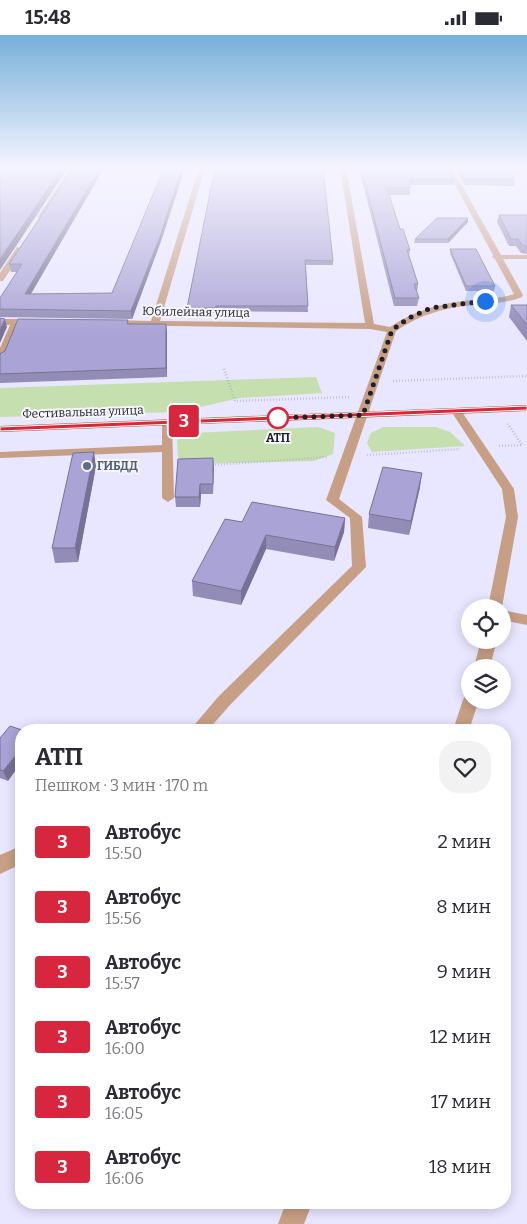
<!DOCTYPE html>
<html lang="ru">
<head>
<meta charset="utf-8">
<style>
	:root { --surface:#fff; --page:#f2f2f3; --text:#2b2b33; --muted:#7c7c81 }
	body { margin:0; font-family:Bitter,serif; background:var(--page); color:var(--text); height:100vh; display:flex; flex-direction:column; font-size:19px; white-space:nowrap }
	* { box-sizing:border-box; margin:0 }
	p { font-size:16px; color:var(--muted) }
	.icon { flex:none; width:28px; height:28px; fill:none; stroke:currentColor; stroke-width:2; stroke-linecap:round; stroke-linejoin:round }
	.map { position:relative; flex:1; overflow:hidden }
	.side { position:absolute; left:15px; top:689px; width:496px; height:485px; display:flex; flex-direction:column; background:var(--surface); border-radius:20px; box-shadow:0 2px 12px #0003 }
	.side>* { flex:none }
	.badge { padding:0 10px; border-radius:4px; font-size:18px; line-height:32px }
	.fabs { position:absolute; left:461px; top:564px; display:grid; gap:10px }
	.fabs a { display:grid; place-items:center; width:50px; height:50px; border-radius:50%; background:var(--surface); box-shadow:0 2px 12px #0003; font-size:25px }
	.you { position:absolute; width:25px; height:25px; margin:-12px; border:4px solid #fff; border-radius:50%; background:#1a73e8; box-shadow:0 0 0 8px #1a73e833 }
	.map>.badge { position:absolute; translate:-50% -50%; box-shadow:0 0 0 2px #fff }
	.round { display:grid; place-items:center; flex:none; width:52px; height:52px; border-radius:20px; background:var(--page) }
	.head { display:flex; align-items:center; justify-content:space-between; height:85px; padding:0 20px }
	h1 { font-size:24px; font-weight:700; line-height:38px }
	ul { padding:0; list-style:none }
	li { display:flex; align-items:center; gap:15px; height:65px; padding:0 20px }
	li div { flex:1 }
	li b { display:block; font-size:19px }
	li em { font-style:normal }
	li .badge { min-width:55px; font-weight:700; text-align:center }
	.status { display:flex; justify-content:space-between; align-items:center; height:35px; padding:0 25px; background:var(--surface); direction:ltr }
	.status svg { height:14px; fill:currentColor }
	.map>svg:first-child { display:block }
	.green { fill:#c5dfaf }
	.lines { fill:none; stroke-linecap:round; stroke-linejoin:round }
	.path { stroke:#a3a0b4; stroke-width:2.5; stroke-dasharray:0.5 2.5; stroke-linecap:butt }
	.minor { fill:#c79f85; fill-rule:evenodd }
	.major { fill:#a45e2a; fill-rule:evenodd }
	.wall { fill:#928cb7 }
	.shaded-wall { fill:#777295 }
	.building { fill:#aaa3d5; stroke:#777295 }
	.line { fill:#d7263d; stroke:#fff }
	.walk { stroke:#201f28; stroke-width:5; stroke-dasharray:0 9 }
	.stop-dot { fill:#fff; stroke:#d7263d; stroke-width:2.5 }
	.service-dot { fill:#5c6f8a; stroke:#f6f6fb; stroke-width:2 }
	.labels { text-anchor:middle; dominant-baseline:central; stroke-width:4; stroke-linejoin:round; paint-order:stroke }
	.far-street-label { font-size:12px; fill:#201f28; stroke:#f6f6fb }
	.far-stop-label { font-size:12px; font-weight:bold; fill:#201f28; stroke:#f6f6fb }
	.far-service-label { font-size:12px; font-weight:bold; fill:#4e5e75; stroke:#f6f6fb; text-anchor:start }
</style>
</head>
<body>
<div class="status"><b>15:48</b><svg viewBox="0 0 49 12"><path d="M0 12V9h3v3zM5 12V6h3v6zM10 12V3h3v9zM15 12V0h3v12zM26 1h20v11H26zM47 4h2v5h-2z"/></svg></div>
<div class="map">
<svg width="527" height="1189" viewBox="0 0 527 1189">
	<rect width="100%" height="100%" fill="#e9e6ff"/>
	<!-- green -->
	<g class="green">
		<path d="M316,342l6,16 -82,5 -62,14 -178,5v-29z"/>
		<path d="M318,392l17,6 -2,21 -19,7 -126,3 -10,-7 -1,-17 16,-7z"/>
		<path d="M383,392h53l14,5 15,14 -93,6 -5,-9 4,-10z"/>
	</g>
	<g class="lines">
		<!-- path -->
		<g class="path">
			<path d="M224,334l11,32 115,-4"/>
			<path d="M393,346l134,-5"/>
			<path d="M499,411l23,-1 -14,-21"/>
			<path d="M367,420l93,-6"/>
			<path d="M212,430l116,-8"/>
		</g>
		<!-- minor -->
		<g class="minor">
			<path d="M70,133h6l-33,50h-4l-1,-1z"/>
			<path d="M199,133h6l-45,153 205,2 -25,-155h6l28,156 16,3c25,-17 52,-24 81,-27 15,-2 29,-1 43,-6l-19,-35 -3,-2 1,-2 -47,-87h6l49,87h26v4h-24l20,36 -1,2c-15,6 -30,6 -46,8 -30,2 -55,9 -80,26l-57,168 23,18 4,50 -136,138 -22,25h-18l28,-33 134,-131 -2,-48 -24,-18 61,-168 -17,-3 -264,-4v-4l3,-1 42,1z"/>
			<path d="M17,212l7,2 -21,32h-3v-8z"/>
			<path d="M0,284h36l4,3 -4,3h-17l-14,34 -5,3v-14l10,-23h-10z"/>
			<path d="M456,373l4,1 54,80 4,28 -16,90h-14l18,-90 -4,-28 -51,-78z"/>
			<path d="M167,384l5,3 2,76 -6,4 -6,-4v-46l-162,6v-6l162,-7v-23z"/>
			<path d="M502,575l25,5v10l-25,-5z"/>
			<path d="M481,605h16l-7,27h-16z"/>
			<path d="M470,659v6h9l-10,30h-16l10,-30 2,-4z"/>
			<path d="M21,811v18l-21,10v-19z"/>
			<path d="M286,1168h26l-8,21h-26z"/>
		</g>
		<!-- major -->
		<path class="major" d="M527,370v6l-527,21v-6z"/>
	</g>
	<!-- wall -->
	<g class="wall">
		<path d="M104,133l-73,126 81,-1 52,-125h21l-24,73 -29,78 -132,-2v-19l17,-26h-6l-2,-8z"/>
		<path d="M215,133l118,93v4h-27l2,47 -92,-1v2h-29v-5z"/>
		<path d="M359,133h89l6,11 -1,6h-43v10h-21l11,34 10,21 -1,5 9,29 -1,8 2,6 -2,8h-23z"/>
		<path d="M454,133h54l7,11 -1,7 -50,-1z"/>
		<path d="M499,180h28v39l-6,-1 -5,-7h-7l-12,-24z"/>
		<path d="M468,187l-20,21h-34l1,-4z"/>
		<path d="M450,214l45,37 -1,5h-28l-16,-38z"/>
		<path d="M511,270h16v36l-18,-24z"/>
		<path d="M129,289h37l1,53 -167,6v-29z"/>
		<path d="M213,423v36h-12l-1,13h-24l-1,-10z"/>
		<path d="M96,431l-18,96 -23,1 -3,-15z"/>
		<path d="M420,452l-11,48 -41,-7 1,-14z"/>
		<path d="M345,483l-1,14 -10,29 -68,-12 -25,56 -48,-9 -1,-15 50,-59z"/>
		<path d="M0,703l8,43 -8,-3z"/>
	</g>
	<!-- shaded-wall -->
	<g class="shaded-wall">
		<path d="M62,133h6l-68,102v-11z"/>
		<path d="M100,133h4l-78,134 -1,-8z"/>
		<path d="M182,133h3l-24,73 -29,78 -1,-8z"/>
		<path d="M468,183v4l-20,21v-4z"/>
		<path d="M5,284l2,8 -7,16v-13z"/>
		<path d="M166,289l1,8v45l-1,-9z"/>
		<path d="M94,417l2,14 -18,96 -3,-14z"/>
		<path d="M213,423l1,10 -1,26z"/>
		<path d="M422,438l-2,14 -11,48 2,-14z"/>
		<path d="M200,449l1,10 -1,13 -1,-10z"/>
		<path d="M345,483l-1,14 -10,29 1,-14z"/>
		<path d="M266,500v14l-25,56v-14z"/>
		<path d="M21,714v14l-13,18 -5,-10z"/>
	</g>
	<!-- building -->
	<g class="building">
		<path d="M0,133h62l-62,91z"/>
		<path d="M73,133h27l-75,126 87,-1 52,-125h18l-21,66 -30,77 -131,-2v-11l22,-34h-13z"/>
		<path d="M215,133h108l10,93 -28,-1 3,46h-92v2h-29z"/>
		<path d="M361,133h87l6,11h-44v9h-23l13,41h3l7,21h-3l11,34h-4l5,14h-24z"/>
		<path d="M459,133h49l7,11h-50z"/>
		<path d="M499,180h28v31h-4l-5,-7h-7z"/>
		<path d="M437,183h31l-20,21h-33z"/>
		<path d="M450,214h26l19,37h-29z"/>
		<path d="M511,270h16v20z"/>
		<path d="M0,283l5,1 -5,11z"/>
		<path d="M18,284l110,1 -1,4h39v44l-166,6v-20l5,-3z"/>
		<path d="M94,417l-19,96h-23l21,-95z"/>
		<path d="M213,423v26h-13l-1,13h-24l3,-38z"/>
		<path d="M383,432l39,6 -11,48 -42,-7z"/>
		<path d="M252,467l93,16 -10,29 -69,-12 -25,56 -49,-10 33,-62 17,3z"/>
		<path d="M10,691l12,4 -1,19 -18,22 -3,-1v-32z"/>
	</g>
	<!-- sky -->
	<linearGradient id="sky" x2="0" y2="1"><stop stop-color="#76b0d8"/><stop offset="0.44" stop-color="#f5f4ff"/><stop offset="1" stop-color="#f5f4ff" stop-opacity="0"/></linearGradient>
	<rect width="527" height="300" fill="url(#sky)"/>
	<!-- line -->
	<path class="line" d="M527,371v4l-527,21v-4z"/>
	<g class="lines">
		<!-- walk -->
		<path class="walk" d="M278,383l85,-3 29,-85 17,-12 22,-10 54,-7"/>
	</g>
	<!-- markers -->
	<circle class="stop-dot" cx="278" cy="383" r="10"/>
	<circle class="service-dot" cx="87" cy="431" r="5"/>
	<g class="labels">
		<!-- far-street labels -->
		<g class="far-street-label">
			<text transform="translate(196 277) rotate(1)">Юбилейная улица</text>
			<text transform="translate(83 377) rotate(-2)">Фестивальная улица</text>
		</g>
		<!-- far-stop labels -->
		<g class="far-stop-label">
			<text x="278" y="403">АТП</text>
		</g>
		<!-- far-service labels -->
		<g class="far-service-label">
			<text x="97" y="431">ГИБДД</text>
		</g>
	</g>
</svg>
<div class="fabs">
<a><svg class="icon" aria-label="locate" viewBox="0 0 24 24"><circle cx="12" cy="12" r="6"/><path d="M12 2v4M12 18v4M2 12h4M18 12h4"/></svg></a>
<a><svg class="icon" aria-label="layers" viewBox="0 0 24 24"><path d="M12 4l9 5-9 5-9-5zM3 14l9 5 9-5"/></svg></a>
</div>
<div class="you" style="left:485px;top:266px"></div>
<b class="badge" style="left:184px;top:386px;background:#d7263d;color:#fff">3</b>
<section class="side">
<div class="head"><div><h1>АТП</h1><p>Пешком · 3 мин · 170 m</p></div><a class="round"><svg class="icon" aria-label="heart" viewBox="0 0 24 24"><path d="M12 20l-8-8c-3-5 5-10 8-4 3-6 11-1 8 4z"/></svg></a></div>
<ul>
<li><span class="badge" style="background:#d7263d;color:#fff">3</span><div><b>Автобус</b><p>15:50</p></div><em>2 мин</em></li>
<li><span class="badge" style="background:#d7263d;color:#fff">3</span><div><b>Автобус</b><p>15:56</p></div><em>8 мин</em></li>
<li><span class="badge" style="background:#d7263d;color:#fff">3</span><div><b>Автобус</b><p>15:57</p></div><em>9 мин</em></li>
<li><span class="badge" style="background:#d7263d;color:#fff">3</span><div><b>Автобус</b><p>16:00</p></div><em>12 мин</em></li>
<li><span class="badge" style="background:#d7263d;color:#fff">3</span><div><b>Автобус</b><p>16:05</p></div><em>17 мин</em></li>
<li><span class="badge" style="background:#d7263d;color:#fff">3</span><div><b>Автобус</b><p>16:06</p></div><em>18 мин</em></li>
</ul>
</section>
</div>
</body>
</html>
